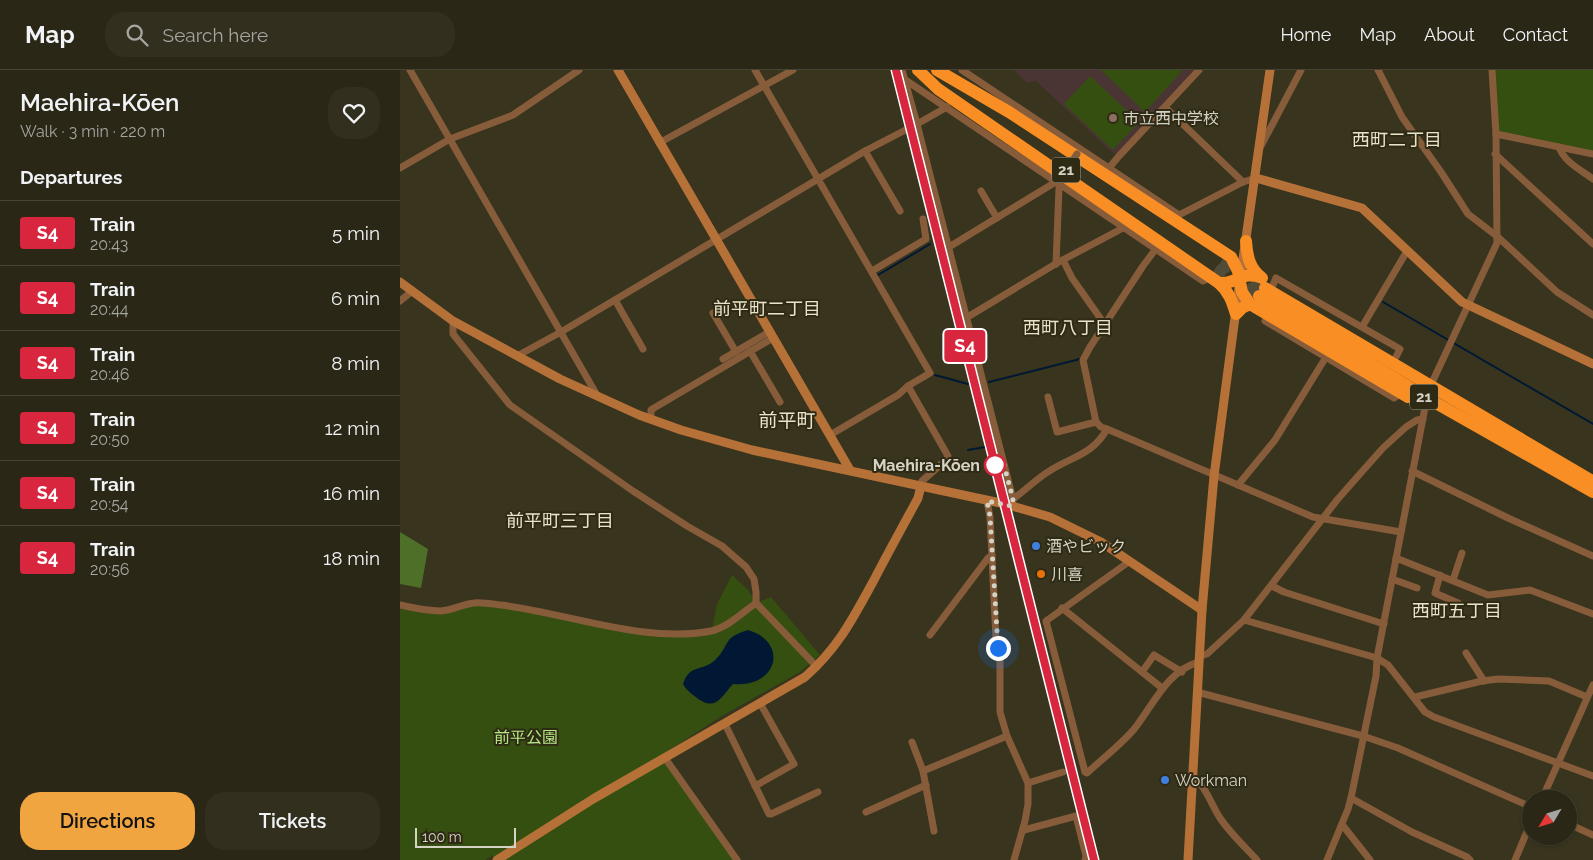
<!DOCTYPE html>
<html lang="en">
<head>
<meta charset="utf-8">
<style>
	:root { --surface:#2a2716; --page:#322f1f; --text:#f1f3f6; --muted:#a5a5a1; --line:#464435; --accent:#f1a540 }
	body { margin:0; font-family:Raleway,"Noto Sans JP",sans-serif; background:var(--page); color:var(--text); height:100vh; display:flex; flex-direction:column; font-size:19px; white-space:nowrap }
	* { box-sizing:border-box; margin:0 }
	p { font-size:16px; color:var(--muted) }
	.icon { flex:none; width:28px; height:28px; fill:none; stroke:currentColor; stroke-width:2; stroke-linecap:round; stroke-linejoin:round }
	.map { position:relative; flex:1; overflow:hidden }
	.sheet { display:flex; flex-direction:column; background:var(--surface); width:400px }
	.sheet>* { flex:none }
	.badge { padding:0 10px; border-radius:4px; font-size:18px; line-height:32px }
	.needle { width:32px; rotate:232deg }
	.controls { position:absolute; left:1122px; top:720px; display:grid; gap:10px }
	.controls a { display:grid; place-items:center; width:55px; height:55px; border-radius:50%; background:var(--surface); box-shadow:0 1px 4px #0004,0 0 0 1px var(--line); font-size:25px }
	.scale { position:absolute; left:15px; bottom:12px; width:101px; box-sizing:border-box; padding-left:5px; border:2px solid #d5d3c6; border-top:0; font-size:14px; line-height:18px; white-space:nowrap; color:#d5d3c6; -webkit-text-stroke:4px #2e2a14; paint-order:stroke }
	.you { position:absolute; width:25px; height:25px; margin:-12px; border:4px solid #fff; border-radius:50%; background:#1a73e8; box-shadow:0 0 0 8px #1a73e833 }
	.map>.badge { position:absolute; translate:-50% -50%; box-shadow:0 0 0 2px #fff }
	h2 { padding:0 20px; font-size:19px; line-height:45px }
	.round { display:grid; place-items:center; flex:none; width:52px; height:52px; border-radius:20px; background:var(--page) }
	.head { display:flex; align-items:center; justify-content:space-between; height:85px; padding:0 20px }
	h1 { font-size:24px; font-weight:600; line-height:38px }
	.button { display:flex; gap:10px; margin-top:auto; padding:10px 20px }
	.button a { flex:1; height:58px; border-radius:20px; background:var(--accent); color:#111; font-size:20px; font-weight:600; line-height:58px; text-align:center }
	.button a+a { background:var(--page); color:var(--text) }
	ul { padding:0; list-style:none }
	li { display:flex; align-items:center; gap:15px; height:65px; padding:0 20px; border-top:1px solid var(--line) }
	li div { flex:1 }
	li b { display:block; font-size:19px }
	li em { font-style:normal }
	li .badge { min-width:55px; font-weight:700; text-align:center }
	header { display:flex; align-items:center; gap:30px; box-sizing:border-box; height:70px; padding:0 25px; background:var(--surface); border-bottom:1px solid var(--line) }
	header strong { font-size:24px }
	nav { display:flex; gap:28px; margin-inline-start:auto; font-size:18px }
	.search { width:350px; height:45px; background:var(--page); display:flex; align-items:center; gap:12px; box-sizing:border-box; padding:0 18px; border-radius:20px; color:var(--muted); font-size:19px }
	main { display:flex; flex:1; min-height:0 }
	.map>svg:first-child { display:block }
	.education { fill:#4a3534 }
	.green { fill:#344f10 }
	.forest { fill:#4e6f27 }
	.water { fill:#001833 }
	.lines { fill:none; stroke-linecap:round; stroke-linejoin:round }
	.stream { stroke:#001833; stroke-width:2 }
	.highway-tunnel { stroke:#504c37; stroke-width:12; stroke-dasharray:12 6; stroke-linecap:butt }
	.street { stroke:#875c3a; stroke-width:7 }
	.secondary { stroke:#b57137; stroke-width:9 }
	.highway { stroke:#f88e24; stroke-width:12 }
	.rail { stroke:#84816f; stroke-width:2; stroke-dasharray:6 6; stroke-linecap:butt }
	.street-bridge { stroke:#875c3a; stroke-width:7 }
	.line-casing { stroke:#fff; stroke-width:11 }
	.line { stroke:#d7263d; stroke-width:8 }
	.walk { stroke:#d5d3c6; stroke-width:5; stroke-dasharray:0 9 }
	.education-dot { fill:#8d6e63; stroke:#2e2a14; stroke-width:2 }
	.stop-dot { fill:#fff; stroke:#d7263d; stroke-width:2.5 }
	.shop-dot { fill:#3f7fe0; stroke:#2e2a14; stroke-width:2 }
	.food-dot { fill:#e8710a; stroke:#2e2a14; stroke-width:2 }
	.labels { text-anchor:middle; dominant-baseline:central; stroke-width:4; stroke-linejoin:round; paint-order:stroke }
	.shield { fill:#2e2a14; stroke:#a3a091; stroke-width:1 }
	.shield-label { font-size:15px; font-weight:bold; fill:#d5d3c6 }
	.poi-label { font-size:16px; fill:#d5d3c6; stroke:#2e2a14; text-anchor:start }
	.stop-label { font-size:16px; font-weight:bold; fill:#d5d3c6; stroke:#2e2a14; text-anchor:end }
	.park-label { font-size:16px; fill:#b5e683; stroke:#2e2a14 }
	.neighbourhood-label { font-size:18px; fill:#e8e3c8; stroke:#2e2a14 }
	.quarter-label { font-size:19px; fill:#e8e3c8; stroke:#2e2a14 }
</style>
</head>
<body>
<header>
<strong>Map</strong>
<div class="search"><svg class="icon" aria-label="search" viewBox="0 0 24 24"><circle cx="10" cy="10" r="6"/><path d="M15 15l6 6"/></svg>Search here</div>
<nav><a>Home</a><a>Map</a><a>About</a><a>Contact</a></nav>
</header>
<main>
<section class="sheet">
<div class="head"><div><h1>Maehira-Kōen</h1><p>Walk · 3 min · 220 m</p></div><a class="round"><svg class="icon" aria-label="heart" viewBox="0 0 24 24"><path d="M12 20l-8-8c-3-5 5-10 8-4 3-6 11-1 8 4z"/></svg></a></div>
<h2>Departures</h2>
<ul>
<li><span class="badge" style="background:#d7263d;color:#fff">S4</span><div><b>Train</b><p>20:43</p></div><em>5 min</em></li>
<li><span class="badge" style="background:#d7263d;color:#fff">S4</span><div><b>Train</b><p>20:44</p></div><em>6 min</em></li>
<li><span class="badge" style="background:#d7263d;color:#fff">S4</span><div><b>Train</b><p>20:46</p></div><em>8 min</em></li>
<li><span class="badge" style="background:#d7263d;color:#fff">S4</span><div><b>Train</b><p>20:50</p></div><em>12 min</em></li>
<li><span class="badge" style="background:#d7263d;color:#fff">S4</span><div><b>Train</b><p>20:54</p></div><em>16 min</em></li>
<li><span class="badge" style="background:#d7263d;color:#fff">S4</span><div><b>Train</b><p>20:56</p></div><em>18 min</em></li>
</ul>
<div class="button"><a>Directions</a><a>Tickets</a></div>
</section>
<div class="map">
<svg width="1193" height="790" viewBox="0 0 1193 790">
	<rect width="100%" height="100%" fill="#38341e"/>
	<!-- education -->
	<path class="education" d="M614,0h180l-78,84 -4,-2 -76,-71 -9,2z"/>
	<!-- green -->
	<g class="green">
		<path d="M701,0h82l-38,42z"/>
		<path d="M1092,0h101v84l-97,-20z"/>
		<path d="M690,6l49,46 -26,28 -49,-46z"/>
		<path d="M332,505l17,16 7,12 15,-6 49,58 -20,17 -78,44 -62,40 76,104h-241l-3,-4 -7,4h-85v-255l41,6 34,-8 194,31 43,-4 5,-26z"/>
	</g>
	<!-- forest -->
	<path class="forest" d="M0,462l28,17 -7,39 -21,-4z"/>
	<!-- water -->
	<path class="water" d="M348,560c41,12 30,58 -15,54 -12,13 -17,28 -36,14 -5,-4 -11,-8 -14,-14 7,-21 20,-12 32,-24 16,-15 6,-22 33,-30z"/>
	<g class="lines">
		<!-- stream -->
		<g class="stream">
			<path d="M478,205l52,-31"/>
			<path d="M983,232l210,122"/>
			<path d="M535,305l33,9"/>
			<path d="M589,312l91,-23"/>
			<path d="M568,380l17,-3"/>
		</g>
		<!-- highway-tunnel -->
		<g class="highway-tunnel">
			<path d="M821,192l44,26"/>
			<path d="M815,199l44,27"/>
		</g>
		<!-- street -->
		<g class="street">
			<path d="M10,0l188,327"/>
			<path d="M355,0l175,303 -22,13 -10,9 -68,40"/>
			<path d="M562,0l217,145 64,-33 13,-4"/>
			<path d="M978,0l24,47 39,55 27,42 30,23 59,55 36,23"/>
			<path d="M504,9l299,202 8,-4"/>
			<path d="M547,37l-30,17 96,375 -1,7"/>
			<path d="M765,37l78,75"/>
			<path d="M1096,64l97,20"/>
			<path d="M259,73l134,-73"/>
			<path d="M861,76l40,-76"/>
			<path d="M1159,77c5,15 22,23 34,32"/>
			<path d="M465,81l35,60"/>
			<path d="M1095,84l98,90"/>
			<path d="M0,98l50,-29 63,-24 66,-45"/>
			<path d="M709,98l10,-12 80,-86"/>
			<path d="M581,121l16,27"/>
			<path d="M549,177l110,-67"/>
			<path d="M755,180l-12,16 -53,81 -7,13 13,62 5,5 6,2 206,88 88,15"/>
			<path d="M663,190l9,18 31,44 3,1"/>
			<path d="M656,194l3,-76 2,-3"/>
			<path d="M472,201l54,-32 -3,-20"/>
			<path d="M873,215l3,-7 124,71 -4,8"/>
			<path d="M215,230l28,49"/>
			<path d="M0,231l11,-9"/>
			<path d="M313,243l23,39"/>
			<path d="M868,244l-3,7 129,77 8,-5"/>
			<path d="M566,248l91,-55 66,-35"/>
			<path d="M53,251v13l57,71 123,86 54,35 35,20 24,21 8,12 2,13v11l61,64"/>
			<path d="M962,257l45,-76"/>
			<path d="M350,281l30,51"/>
			<path d="M117,286l44,-24 304,-181 52,-27 -15,-54"/>
			<path d="M323,289l46,-27"/>
			<path d="M508,316l40,70 -2,4 -24,21 -1,5"/>
			<path d="M1030,317l67,-144 -1,-109 -4,-64"/>
			<path d="M648,327l9,35 39,-10"/>
			<path d="M251,349v-9l3,-2 119,-70"/>
			<path d="M1012,401l96,47 85,38"/>
			<path d="M838,415l37,-45 51,-83"/>
			<path d="M613,429c13,-9 24,-21 38,-29 23,-14 42,-16 56,-41"/>
			<path d="M587,431l3,16 6,122 4,20v53l7,24 21,47v21l-3,17 -11,39"/>
			<path d="M996,488l92,37 42,-5 63,24"/>
			<path d="M730,491l-84,60 39,151 2,1c15,-14 36,-30 48,-45 18,-23 33,-58 64,-66"/>
			<path d="M1040,505l-5,18 23,10"/>
			<path d="M992,509l25,9"/>
			<path d="M1053,510l9,-27"/>
			<path d="M872,516l12,6 100,32"/>
			<path d="M0,535c13,3 27,6 41,6 12,-1 22,-7 33,-8 8,-1 19,1 27,2 67,8 143,39 210,26 17,-4 31,-18 45,-28"/>
			<path d="M662,538l100,80"/>
			<path d="M844,550l133,38 11,7 37,47 9,5 159,59"/>
			<path d="M530,565l58,-77 4,-2"/>
			<path d="M1066,583l18,28"/>
			<path d="M800,586l7,-2 37,-34 93,-120 22,-25 24,-27 23,-21 11,-7 6,-1"/>
			<path d="M742,602l12,-17 28,17"/>
			<path d="M797,622l166,44 35,12 133,59"/>
			<path d="M1015,627l67,-16 16,-2 51,2 38,16"/>
			<path d="M325,654l44,90h2l47,-22"/>
			<path d="M512,672l11,29 11,60"/>
			<path d="M265,688l72,102"/>
			<path d="M523,701l84,-35"/>
			<path d="M793,706c13,11 18,28 27,42 10,15 25,29 37,42"/>
			<path d="M628,713l35,-11"/>
			<path d="M355,716l39,-22 -34,-61"/>
			<path d="M951,728l61,34 55,25 3,3"/>
			<path d="M1142,729l51,-114"/>
			<path d="M466,742l60,-27"/>
			<path d="M1169,754l24,11"/>
			<path d="M941,756l3,1 26,33"/>
			<path d="M624,760l52,-14 10,40 -1,4"/>
			<path d="M927,790l21,-51 3,-11 25,-122 1,-18 50,-261"/>
			<path d="M1115,790l16,-38"/>
		</g>
		<!-- secondary -->
		<g class="secondary">
			<path d="M218,0l232,400"/>
			<path d="M856,108l106,30 100,94 131,62"/>
			<path d="M0,212l53,39 107,58 79,36 42,15 71,20 253,54 45,13 51,25 101,68"/>
			<path d="M97,790l96,-61 212,-122c34,-30 48,-59 69,-97 14,-27 29,-54 44,-82l3,-12"/>
			<path d="M788,790l14,-250 12,-134 25,-189 31,-217"/>
		</g>
		<!-- highway -->
		<g class="highway">
			<path d="M518,0l20,19 281,194c19,1 22,-12 41,-6"/>
			<path d="M537,0l72,42 222,145 7,14 4,21 8,12"/>
			<path d="M846,171c1,16 4,28 16,37"/>
			<path d="M819,213c10,9 13,18 17,31l6,-6 8,-4 158,93"/>
			<path d="M865,218l327,193"/>
			<path d="M859,226l168,102 166,94"/>
		</g>
		<!-- rail -->
		<path class="rail" d="M496,0l198,790"/>
		<!-- street-bridge -->
		<path class="street-bridge" d="M660,109l17,-25"/>
	</g>
	<g class="lines">
		<defs>
			<path id="line" d="M496,0l198,790"/>
		</defs>
		<!-- line casing -->
		<use href="#line" class="line-casing"/>
		<!-- line -->
		<use href="#line" class="line"/>
		<!-- walk -->
		<path class="walk" d="M595,395h9l9,34 -1,7 -25,-5 3,15 8,132"/>
	</g>
	<!-- markers -->
	<circle class="education-dot" cx="713" cy="48" r="5"/>
	<circle class="stop-dot" cx="595" cy="395" r="10"/>
	<g class="shop-dot">
		<circle cx="636" cy="476" r="5"/>
		<circle cx="765" cy="710" r="5"/>
	</g>
	<circle class="food-dot" cx="641" cy="504" r="5"/>
	<g class="labels">
		<!-- shield labels -->
		<g class="shield">
			<rect x="652" y="87.5" width="28" height="25" rx="4"/>
			<rect x="1010" y="314.5" width="28" height="25" rx="4"/>
		</g>
		<g class="shield-label">
			<text x="666" y="100">21</text>
			<text x="1024" y="327">21</text>
		</g>
		<!-- poi labels -->
		<g class="poi-label">
			<text x="723" y="48">市立西中学校</text>
			<text x="646" y="476">酒やビック</text>
			<text x="651" y="504">川喜</text>
			<text x="775" y="710">Workman</text>
		</g>
		<!-- stop labels -->
		<g class="stop-label">
			<text x="580" y="395">Maehira-Kōen</text>
		</g>
		<!-- park labels -->
		<g class="park-label">
			<text x="126" y="667">前平公園</text>
		</g>
		<!-- neighbourhood labels -->
		<g class="neighbourhood-label">
			<text x="997" y="69">西町二丁目</text>
			<text x="367" y="238">前平町二丁目</text>
			<text x="668" y="257">西町八丁目</text>
			<text x="160" y="450">前平町三丁目</text>
			<text x="1057" y="540">西町五丁目</text>
		</g>
		<!-- quarter labels -->
		<g class="quarter-label">
			<text x="387" y="350">前平町</text>
		</g>
	</g>
</svg>
<div class="controls">
<a><svg class="needle" viewBox="-14 -14 28 28"><path d="M0-13l5 13h-10z" fill="#e53935"/><path d="M0 13l5-13h-10z" fill="#a5a5a1"/></svg></a>
</div>
<div class="scale">100 m</div>
<div class="you" style="left:598px;top:578px"></div>
<b class="badge" style="left:565px;top:276px;background:#d7263d;color:#fff">S4</b>
</div>
</main>
</body>
</html>
